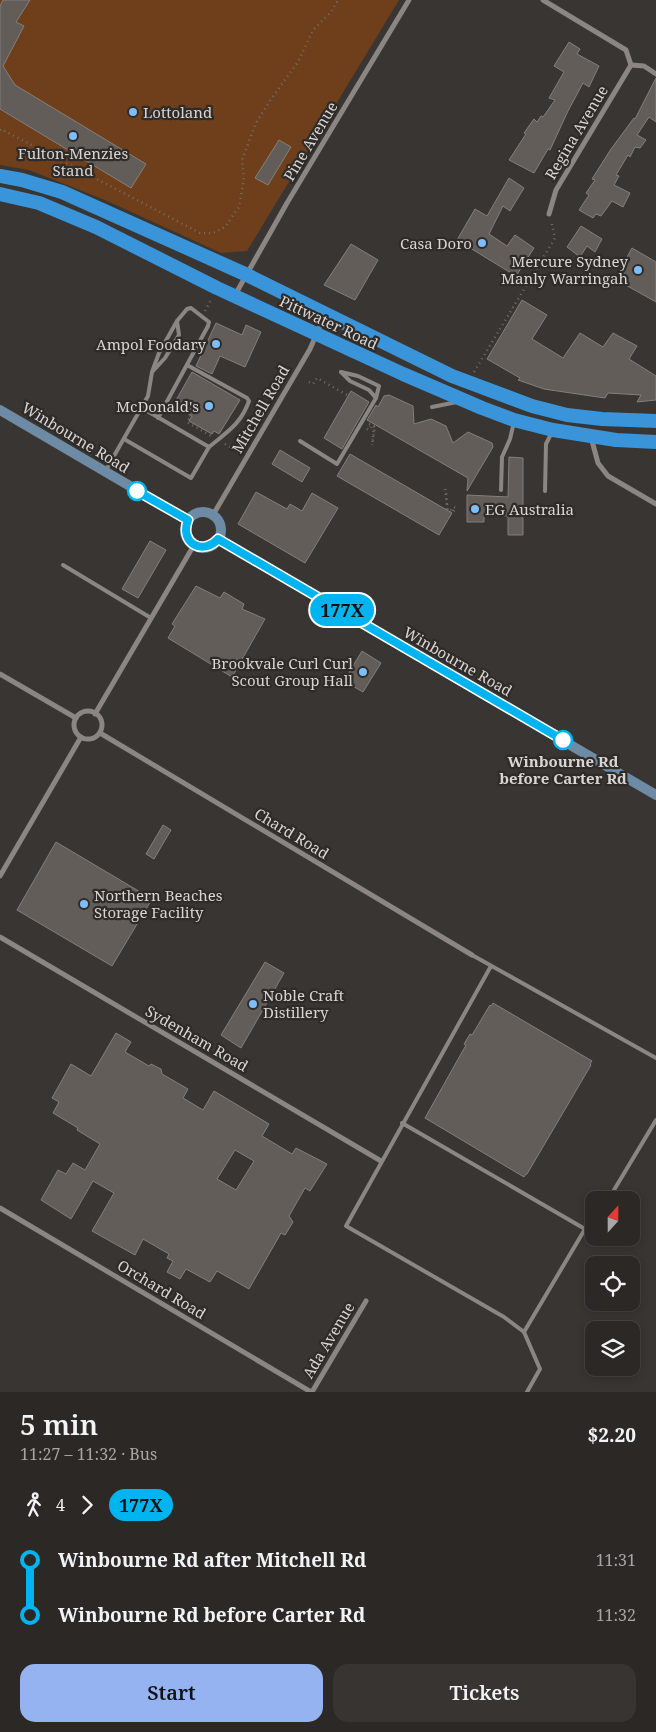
<!DOCTYPE html>
<html lang="en">
<head>
<meta charset="utf-8">
<style>
	:root { --surface:#2b2826; --page:#373432; --text:#f1f3f6; --muted:#a6a6a7; --line:#474443; --accent:#95b2f1 }
	body { margin:0; font-family:"Noto Serif",serif; background:var(--page); color:var(--text); height:100vh; display:flex; flex-direction:column; font-size:19px; white-space:nowrap }
	* { box-sizing:border-box; margin:0 }
	p { font-size:16px; color:var(--muted) }
	.icon { flex:none; width:28px; height:28px; fill:none; stroke:currentColor; stroke-width:2; stroke-linecap:round; stroke-linejoin:round }
	.map { position:relative; height:1392px; overflow:hidden }
	.panel { display:flex; flex-direction:column; background:var(--surface); flex:1 }
	.panel>* { flex:none }
	.badge { padding:0 10px; border-radius:16px; font-size:18px; line-height:32px }
	.needle { width:32px; rotate:21deg }
	.fabs { position:absolute; left:585px; top:1191px; display:grid; gap:10px }
	.fabs a { display:grid; place-items:center; width:55px; height:55px; border-radius:10px; background:var(--surface); box-shadow:0 2px 8px #0003,0 0 0 1px var(--line); font-size:25px }
	.map>.badge { position:absolute; translate:-50% -50%; box-shadow:0 0 0 2px #fff }
	.legs { display:flex; align-items:center; gap:8px; height:55px; padding:0 20px; font-size:16px }
	.legs p { margin-inline-start:auto }
	.summary { display:flex; align-items:center; justify-content:space-between; height:85px; padding:0 20px }
	h1 { font-size:28px; font-weight:600; line-height:38px }
	.cta { display:flex; gap:10px; margin-top:auto; padding:10px 20px }
	.cta a { flex:1; height:58px; border-radius:15px; background:var(--accent); color:#111; font-size:20px; font-weight:600; line-height:58px; text-align:center }
	.cta a+a { background:var(--page); color:var(--text) }
	ul { padding:0 20px; list-style:none }
	li { display:flex; align-items:center; gap:18px; height:55px; font-size:19px }
	li i { display:grid; place-items:center; width:8px; height:100%; margin:0 6px; background:currentColor }
	li i::after { content:''; width:12px; height:12px; margin:-6px; border:4px solid; border-radius:50%; background:var(--surface) }
	li p { margin-inline-start:auto }
	li:first-child i { background:linear-gradient(#0000 50%,currentColor 0) }
	li:last-child i { background:linear-gradient(currentColor 50%,#0000 0) }
	.map>svg:first-child { display:block }
	.green { fill:#6e3f1a }
	.building { fill:#625d59; stroke:#847f7c; fill-rule:evenodd }
	.lines { fill:none; stroke-linecap:round; stroke-linejoin:round }
	.path { stroke:#716e6b; stroke-width:2.5; stroke-dasharray:1 4; stroke-linecap:butt }
	.service { stroke:#8b8683; stroke-width:4 }
	.minor { stroke:#8b8683; stroke-width:5 }
	.secondary { stroke:#6d8ba4; stroke-width:10 }
	.trunk { stroke:#3a94da; stroke-width:14 }
	.line-1-casing { stroke:#fff; stroke-width:11 }
	.line-1 { stroke:#00b5ef; stroke-width:8 }
	.poi-dot { fill:#7dbef9; stroke:#2f2b28; stroke-width:2 }
	.stop-1-dot { fill:#fff; stroke:#00b5ef; stroke-width:2.5 }
	.labels { text-anchor:middle; dominant-baseline:central; stroke-width:4.5; stroke-linejoin:round; paint-order:stroke }
	.poi-label { font-size:15px; fill:#d8d5d3; stroke:#2f2b28; text-anchor:end }
	.street-label { font-size:15px; fill:#d8d5d3; stroke:#2f2b28 }
	.stop-label { font-size:15px; font-weight:bold; fill:#d8d5d3; stroke:#2f2b28 }
</style>
</head>
<body>
<div class="map">
<svg width="656" height="1392" viewBox="0 0 656 1392">
	<rect width="100%" height="100%" fill="#393532"/>
	<!-- green -->
	<path class="green" d="M0,0h399l-152,251 -26,2 -116,-53 -76,-30 -29,-5z"/>
	<!-- building -->
	<g class="building">
		<path d="M3,0h27l-14,22 8,4 -21,40 12,19 131,79 -15,24 -131,-79v-103z"/>
		<path d="M569,42l11,7 -3,5 22,12 -10,21 -6,-4 -15,28 -18,39 -2,-1 -14,24 -25,-13 17,-26 -2,-1 10,-14 3,3 4,-6 2,1 12,-17 -6,-2 15,-26 -10,-6z"/>
		<path d="M656,78v44l-7,-5 -12,18 9,5 -6,8 -5,-1 -5,10 -2,-2 -12,20 3,1 -5,9 16,8 -7,14 -11,-6 -11,15 -5,-2 -3,4 -14,-8 10,-15 -3,-2 9,-13 -3,-1 19,-30 23,-31 1,1z"/>
		<path d="M279,140l12,7 -23,38 -13,-7z"/>
		<path d="M509,178l15,10 -14,23 -7,-5 -14,28 18,12 8,-11 19,13 -18,28 -59,-36 18,-31 12,7z"/>
		<path d="M581,226l21,13 -7,13 -8,-6 -7,11 -13,-10z"/>
		<path d="M351,244l27,16 -23,40 -31,-15z"/>
		<path d="M632,248l24,14v40l-41,-23z"/>
		<path d="M522,300l25,15 -15,24 31,19 17,-25 23,14 10,-14 24,13 -8,13 27,17v24l-19,2 4,-7 -33,-2 -3,5 -61,-9 -26,-9 2,-2 -33,-19z"/>
		<path d="M216,323l26,12 4,-10 15,7 -16,35 -25,-11 -8,18 -16,-8z"/>
		<path d="M192,372l48,28 -21,34 -5,-3 -2,3 -23,-13 3,-5 -5,-3 2,-3 -14,-8z"/>
		<path d="M351,391l18,11 -27,47 -18,-11z"/>
		<path d="M389,395l24,11 1,18 17,-5 15,7 7,17 15,-11 24,11 1,4 -26,44 1,-13 -101,-58 9,-15 2,2 6,-11z"/>
		<path d="M280,450l30,18 -8,14 -30,-18z"/>
		<path d="M350,454l102,59 -13,22 -102,-59z"/>
		<path d="M509,457l14,1v77h-15v-19l-24,-1v7h-17v-27l41,2z"/>
		<path d="M256,492l31,17 3,-5 12,7 10,-18 26,15 -33,55 -67,-39z"/>
		<path d="M150,541l16,9 -28,48 -16,-9z"/>
		<path d="M196,586l24,12 4,-6 20,12 -2,5 23,10 -33,58 -64,-39 7,-12 -3,-2z"/>
		<path d="M362,651l19,12 -18,29 -19,-11z"/>
		<path d="M163,825l8,5 -17,29 -8,-5z"/>
		<path d="M56,842l96,57 -40,67 -95,-56z"/>
		<path d="M265,962l19,11 -43,75 -20,-13z"/>
		<path d="M493,1003l99,58 -2,3 1,1 -64,109h-1l-2,3 -99,-59 41,-73 -2,-1 6,-10 2,1 18,-30 1,1z"/>
		<path d="M116,1033l15,9 -6,10 24,14 2,-2 10,5 1,5 26,15 -5,9 20,12 11,-19 55,33 -7,12 30,18 4,-6 31,16 -17,27 -5,-3 -16,28 4,6 -8,13 -4,-2 -32,56 -32,-18 -7,11 -24,-13 -6,10 -13,-7 6,-11 -6,-3 2,-4 -26,-15 -8,16 -43,-24 22,-38 -21,-12 -22,38 -30,-19 17,-30 8,4 7,-11 12,7 15,-26 -23,-14 1,-2 -25,-15 6,-11 -7,-4 19,-34 20,12zM235,1150l19,11 -18,29 -19,-11z"/>
	</g>
	<g class="lines">
		<!-- path -->
		<g class="path">
			<path d="M0,130l1,-1 199,104h13l12,-6 14,-20 5,-29 -2,-18 14,-37 15,-24 27,-37 15,-32 18,-18 7,-12"/>
			<path d="M205,311l7,-13"/>
			<path d="M474,372l81,-134 -4,-18"/>
			<path d="M309,382l4,2 4,-6 30,17"/>
			<path d="M173,404l18,12 -4,6 24,14"/>
			<path d="M369,424l6,2 -3,19"/>
			<path d="M367,429l2,1 3,-5 2,2 -2,18"/>
			<path d="M225,444l8,5"/>
			<path d="M445,489l3,21 3,1 2,-4 3,1 -4,5 -5,-3 -1,-21"/>
		</g>
		<!-- service -->
		<g class="service">
			<path d="M187,365l60,33 2,3c-8,23 -22,31 -40,46"/>
			<path d="M153,371l12,-13 14,-23 -2,-14"/>
			<path d="M341,372l9,9 19,9 7,8"/>
			<path d="M432,407l25,-5"/>
			<path d="M124,439l67,39 18,-31 -67,-39"/>
			<path d="M300,441l37,23 39,-66 3,-12 -21,-10 -17,-4"/>
			<path d="M106,470l42,-74 4,-24 7,-19 18,-32 10,-12 4,-1 18,14 -1,4 -50,92"/>
			<path d="M501,490l1,-33 8,-18 4,-17"/>
			<path d="M545,491l1,-47 6,-12"/>
			<path d="M63,565l88,53"/>
			<path d="M472,955l184,103"/>
			<path d="M491,966l-145,260 158,91 20,15 16,37 -13,23"/>
			<path d="M402,1123l183,106"/>
			<path d="M608,1200l48,-80"/>
			<path d="M524,1332l61,-103 9,-10"/>
		</g>
		<!-- minor -->
		<g class="minor">
			<path d="M543,0l83,50 5,15"/>
			<path d="M631,65l13,1 12,8"/>
			<path d="M549,214l7,-24 75,-125"/>
			<path d="M235,295l52,-92 122,-203"/>
			<path d="M591,437l7,26 10,13 48,28"/>
			<path d="M213,515l97,-166 15,-34"/>
			<path d="M0,674l76,44"/>
			<circle cx="88" cy="725" r="14"/>
			<path d="M95,714l99,-169"/>
			<path d="M100,733l372,222"/>
			<path d="M0,876l81,-139"/>
			<path d="M0,937l381,224"/>
			<path d="M0,1208l311,184"/>
			<path d="M312,1392l54,-91"/>
		</g>
		<!-- secondary -->
		<g class="secondary">
			<path d="M0,410l188,110"/>
			<circle cx="203" cy="530" r="18"/>
			<path d="M218,539l438,256"/>
		</g>
		<!-- trunk -->
		<g class="trunk">
			<path d="M0,176l22,4 40,12 183,82 207,102 80,30 35,9 35,4 54,2"/>
			<path d="M0,194l39,9 57,24 121,61 186,86 79,34 32,12 39,10 63,10 40,2"/>
		</g>
	</g>
	<g class="lines">
		<defs>
			<path id="line-1" d="M137,491l51,29c-9,23 15,36 30,19l345,201"/>
		</defs>
		<!-- line-1 casing -->
		<use href="#line-1" class="line-1-casing"/>
		<!-- line-1 -->
		<use href="#line-1" class="line-1"/>
	</g>
	<!-- markers -->
	<g class="poi-dot">
		<circle cx="133" cy="112" r="5"/>
		<circle cx="73" cy="136" r="5"/>
		<circle cx="482" cy="243" r="5"/>
		<circle cx="638" cy="270" r="5"/>
		<circle cx="216" cy="344" r="5"/>
		<circle cx="209" cy="406" r="5"/>
		<circle cx="475" cy="509" r="5"/>
		<circle cx="363" cy="672" r="5"/>
		<circle cx="84" cy="904" r="5"/>
		<circle cx="253" cy="1004" r="5"/>
	</g>
	<g class="stop-1-dot">
		<circle cx="137" cy="491" r="9"/>
		<circle cx="563" cy="740" r="9"/>
	</g>
	<g class="labels">
		<!-- poi labels -->
		<g class="poi-label">
			<text x="143" y="112" text-anchor="start">Lottoland</text>
			<text x="73" y="153" text-anchor="middle">Fulton-Menzies<tspan x="73" dy="17">Stand</tspan></text>
			<text x="472" y="243">Casa Doro</text>
			<text x="628" y="261">Mercure Sydney<tspan x="628" dy="17">Manly Warringah</tspan></text>
			<text x="206" y="344">Ampol Foodary</text>
			<text x="199" y="406">McDonald's</text>
			<text x="485" y="509" text-anchor="start">EG Australia</text>
			<text x="353" y="663">Brookvale Curl Curl<tspan x="353" dy="17">Scout Group Hall</tspan></text>
			<text x="94" y="895" text-anchor="start">Northern Beaches<tspan x="94" dy="17">Storage Facility</tspan></text>
			<text x="263" y="995" text-anchor="start">Noble Craft<tspan x="263" dy="17">Distillery</tspan></text>
		</g>
		<!-- street labels -->
		<g class="street-label">
			<text transform="translate(576 132) rotate(-59)">Regina Avenue</text>
			<text transform="translate(310 141) rotate(-59)">Pine Avenue</text>
			<text transform="translate(329 322) rotate(25)">Pittwater Road</text>
			<text transform="translate(260 409) rotate(-60)">Mitchell Road</text>
			<text transform="translate(76 437) rotate(31)">Winbourne Road</text>
			<text transform="translate(458 661) rotate(30)">Winbourne Road</text>
			<text transform="translate(292 833) rotate(31)">Chard Road</text>
			<text transform="translate(197 1038) rotate(30)">Sydenham Road</text>
			<text transform="translate(162 1289) rotate(31)">Orchard Road</text>
			<text transform="translate(328 1340) rotate(-59)">Ada Avenue</text>
		</g>
		<!-- stop labels -->
		<g class="stop-label">
			<text x="563" y="761">Winbourne Rd<tspan x="563" dy="17">before Carter Rd</tspan></text>
		</g>
	</g>
</svg>
<div class="fabs">
<a><svg class="needle" viewBox="-14 -14 28 28"><path d="M0-13l5 13h-10z" fill="#e53935"/><path d="M0 13l5-13h-10z" fill="#a6a6a7"/></svg></a>
<a><svg class="icon" aria-label="locate" viewBox="0 0 24 24"><circle cx="12" cy="12" r="6"/><path d="M12 2v4M12 18v4M2 12h4M18 12h4"/></svg></a>
<a><svg class="icon" aria-label="layers" viewBox="0 0 24 24"><path d="M12 4l9 5-9 5-9-5zM3 14l9 5 9-5"/></svg></a>
</div>
<b class="badge" style="left:342px;top:610px;background:#00b5ef;color:#111">177X</b>
</div>
<section class="panel">
<div class="summary"><div><h1>5 min</h1><p>11:27 – 11:32 · Bus</p></div><b>$2.20</b></div>
<div class="legs"><svg class="icon" aria-label="walk" viewBox="0 0 24 24"><circle cx="13" cy="4" r="2"/><path d="M13 8l-2 6 4 7M11 14l-3 7M7 12l3-4h3l4 4"/></svg>4<svg class="icon" aria-label="forward" viewBox="0 0 24 24"><path d="M9 5l7 7-7 7"/></svg><b class="badge" style="background:#00b5ef;color:#111">177X</b></div>
<ul>
<li><i style="color:#00b5ef"></i><b>Winbourne Rd after Mitchell Rd</b><p>11:31</p></li>
<li><i style="color:#00b5ef"></i><b>Winbourne Rd before Carter Rd</b><p>11:32</p></li>
</ul>
<div class="cta"><a>Start</a><a>Tickets</a></div>
</section>
</body>
</html>
